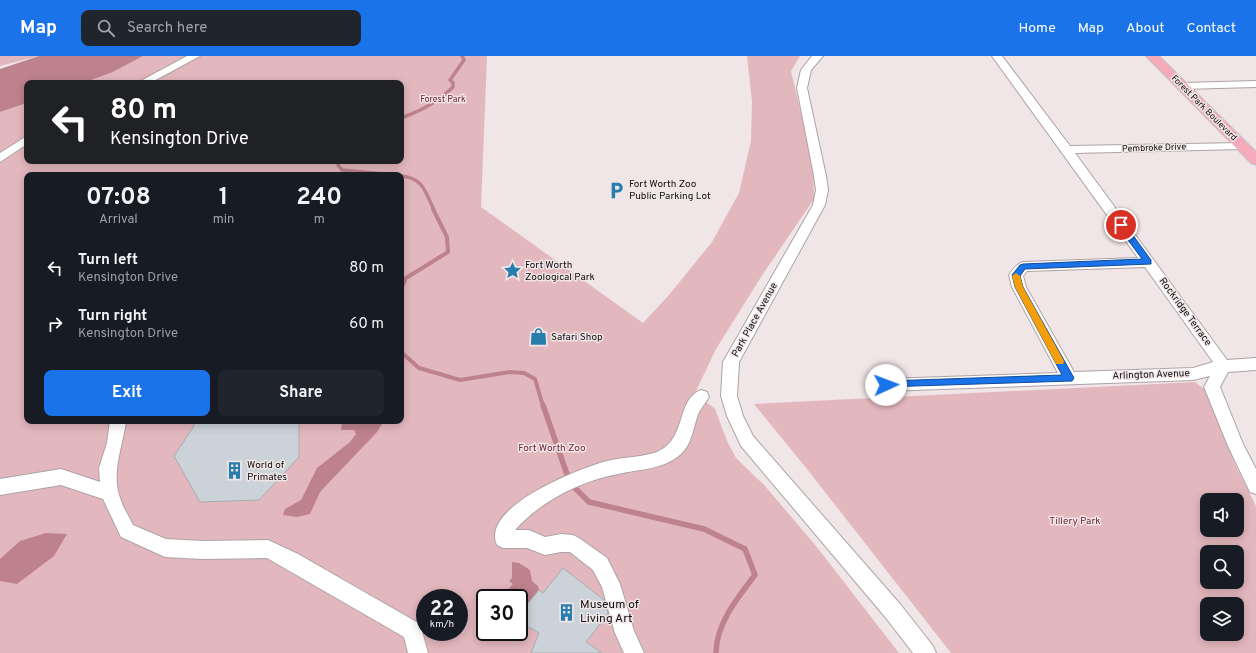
<!DOCTYPE html>
<html lang="en">
<head>
<meta charset="utf-8">
<style>
	body { margin:0; font-family:Overpass,sans-serif; background:#20242c; color:#f1f3f6; height:100vh; display:flex; flex-direction:column; font-size:15px; white-space:nowrap }
	* { box-sizing:border-box; margin:0 }
	p { font-size:13px; color:#9ea1a6 }
	.icon { flex:none; width:22px; height:22px; fill:none; stroke:currentColor; stroke-width:2; stroke-linecap:round; stroke-linejoin:round }
	.map { position:relative; flex:1; overflow:hidden }
	.panel { position:absolute; left:24px; top:116px; width:380px; height:252px; display:flex; flex-direction:column; background:#171b24; border-radius:8px; box-shadow:0 2px 10px #0003 }
	.panel>* { flex:none }
	.top-card { position:absolute; left:24px; top:24px; width:380px; height:84px; border-radius:8px; box-shadow:0 2px 10px #0003; background:#202124; color:#fff; overflow:hidden }
	.buttons { position:absolute; left:1200px; top:437px; display:grid; gap:8px }
	.buttons a { display:grid; place-items:center; width:44px; height:44px; border-radius:8px; background:#171b24; box-shadow:0 2px 10px #0003; font-size:20px }
	.speed { position:absolute; left:416px; top:533px; display:flex; gap:8px; font-size:20px; font-weight:700; text-align:center }
	.speed>* { display:grid; place-content:center; width:52px; height:52px; border-radius:50%; background:#171b24; box-shadow:0 2px 10px #0003; line-height:1 }
	.speed small { font-size:10px; font-weight:400 }
	.speed .limit { border:2px solid #111; border-radius:6px; background:#fff; color:#111 }
	.pin { position:absolute; display:grid; place-items:center; width:34px; height:34px; color:#fff; margin:-17px; border:2px solid #fff; border-radius:50%; box-shadow:0 1px 4px #0007 }
	.me { position:absolute; width:44px; margin:-22px; rotate:88deg; stroke-linejoin:round; filter:drop-shadow(0 0 3px #0008) }
	.turn { display:flex; align-items:center; gap:14px; height:84px; padding:0 20px; font-size:18px }
	.turn .icon { width:52px; height:52px; stroke-width:2.5 }
	.turn b { display:block; font-size:28px; line-height:34px }
	.eta { display:flex; justify-content:space-evenly; align-items:center; height:68px; text-align:center }
	.eta b { font-size:24px; font-weight:700; line-height:28px }
	.action { display:flex; gap:8px; margin-top:auto; padding:8px 20px }
	.action a { flex:1; height:46px; border-radius:8px; background:#1a73e8; color:#fff; font-size:16px; font-weight:700; line-height:46px; text-align:center }
	.action a+a { background:#20242c; color:#f1f3f6 }
	ul { padding:0; list-style:none }
	li { display:flex; align-items:center; gap:12px; height:56px; padding:0 20px }
	li div { flex:1 }
	li b { display:block; font-size:15px }
	li em { font-style:normal }
	header { display:flex; align-items:center; gap:24px; box-sizing:border-box; height:56px; padding:0 20px; background:#1a73e8; color:#fff }
	header strong { font-size:19px }
	nav { display:flex; gap:22px; margin-inline-start:auto; font-size:14px }
	.search { width:280px; height:36px; background:#20242c; display:flex; align-items:center; gap:10px; box-sizing:border-box; padding:0 14px; border-radius:8px; color:#9ea1a6; font-size:15px }
	.map>svg:first-child { display:block }
	.green { fill:#e3b7be; fill-rule:evenodd }
	.water { fill:#be828c }
	.lines { fill:none; stroke-linecap:round; stroke-linejoin:round }
	.stream-far2 { stroke:#be828c; stroke-width:3.5 }
	.stream-far1 { stroke:#be828c; stroke-width:4 }
	.stream { stroke:#be828c; stroke-width:5.5 }
	.building { fill:#cbd3d9; stroke:#a5adb2 }
	.minor-casing { stroke:#ada3a4; stroke-width:2 }
	.major-casing { stroke:#c6c5c5; stroke-width:2 }
	.minor { fill:#fff; fill-rule:evenodd }
	.major { fill:#f5aabb; fill-rule:evenodd }
	.route { fill:#1a73e8; stroke:#114b97 }
	.slow { fill:#f59e0b }
	.labels { text-anchor:middle; dominant-baseline:central; stroke-width:3; stroke-linejoin:round; paint-order:stroke }
	.far-park-label { font-size:9px; fill:#72283b; stroke:#f0e5e7 }
	.far-street-label { font-size:9px; fill:#110e0e; stroke:#f0e5e7 }
	.poi-label { font-size:10px; fill:#110e0e; stroke:#f0e5e7; text-anchor:start }
	.street-label { font-size:10px; fill:#110e0e; stroke:#f0e5e7 }
	.park-label { font-size:10px; fill:#72283b; stroke:#f0e5e7 }
	.near-poi-label { font-size:12px; fill:#110e0e; stroke:#f0e5e7; text-anchor:start }
</style>
</head>
<body>
<header>
<strong>Map</strong>
<div class="search"><svg class="icon" aria-label="search" viewBox="0 0 24 24"><circle cx="10" cy="10" r="6"/><path d="M15 15l6 6"/></svg>Search here</div>
<nav><a>Home</a><a>Map</a><a>About</a><a>Contact</a></nav>
</header>
<div class="map">
<svg width="1256" height="597" viewBox="0 0 1256 597">
	<rect width="100%" height="100%" fill="#f0e5e7"/>
	<path class="green" d="M0 0H39L0 10Z
		M143 0H487L481 151 643 267 669 239 712 186 739 137 751 85 752 45 747 0H800L791 15 813 109 814 143 761 221 716 293 695 337 715 353 727 385 736 402 765 430 816 490 899 597H0V56L27 47V105H401V27H83L113 16ZM27 119H401V365H27ZM425 542H459V576H425ZM485 542H519V576H485Z
		M1195 326 1210 338 1234 406 1256 450V597H951L807 413 754 348ZM1207 444H1237V474H1207ZM1207 496H1237V526H1207ZM1207 548H1237V578H1207Z"/>
	<path class="water" d="M39 0H143L113 16 83 27H27V47L0 56V13Z
		M345 365H381L382 368 377 376 320 436 310 458 297 461 283 459 285 453 301 444 317 412 350 386 356 378 354 374H341L342 367Z
		M46 477 67 478 54 500 17 528 0 525V503L20 485Z
		M512 506 519 507 530 514 532 525 538 530 539 534 524 552 525 559 520 566 519 542H500L513 528 509 525 512 522Z"/>
	<g class="lines">
		<path class="stream-far2" d="M401 62C421 55 438 46 453 31V27L450 24 464 4 462 0
			M338 105V109L342 114 395 119
			M401 120C424 122 425 136 434 154"/>
		<path class="stream-far1" d="M401 233 406 222 448 196 447 181 433 153
			M401 296 419 312 460 324 510 316 524 317 535 323 543 350"/>
		<path class="stream" d="M543 349 570 427 589 446 704 473 745 493 755 519C738 541 716 568 716 597"/>
	</g>
	<path class="building" d="M193 365H299V401L259 444 200 446 174 400 194 370Z
		M563 512 604 544 608 558 586 586 602 597H531L539 577 520 566 525 559 524 552 539 534 543 537Z"/>
	<g class="lines">
		<defs>
			<path id="minor" d="M187 0H200L150 27H137Z
				M812 0H823L811 14 807 32 826 120 828 134 825 149 739 306 737 340 743 360 753 380 900 548 933 590 936 597H913L886 562 741 390 727 360 721 340 723 306 813 149 816 134 814 120 797 32 801 14Z
				M992 0H1002L1070 90 1242 87 1248 90 1242 93 1075 97 1227 304 1256 302V314L1228 316 1220 331 1243 388 1256 413V438L1250 436 1228 390 1204 331 1210 320 1193 324 886 335 881 333 878 329 881 325 886 323 1058 317 1012 231 1009 219C1013 213 1017 208 1023 206L1138 202ZM1145 211 1213 306 1193 312 1074 316 1026 231 1023 220 1027 215Z
				M1256 25V31L1182 33 1177 30 1182 27Z
				M27 80V88L0 106V97Z
				M701 334 707 336 709 341C706 346 702 351 699 356 693 370 693 387 681 398 663 414 639 413 618 418 580 425 541 445 515 474H529L545 481 561 478 573 479 579 482 607 502 620 528 634 575 644 597H624L615 577 602 531 593 514 570 496H561L545 499 527 492H503L497 489C480 451 577 414 603 406 620 401 637 402 654 397 688 386 675 344 701 334Z
				M110 365H126C123 389 113 411 118 435 120 446 128 459 133 469L166 483 203 485 268 484 298 498 420 568 428 597H408L404 581 267 502 203 503 165 501 121 481 103 443 61 429 0 439V423L61 413 100 426 99 412 107 387Z"/>
			<path id="major" d="M1146 0H1159L1256 96V109L1251 107Z"/>
		</defs>
		<use href="#minor" class="minor-casing"/>
		<use href="#major" class="major-casing"/>
		<use href="#minor" class="minor"/>
		<use href="#major" class="major"/>
	</g>
	<path class="route" d="M1121 166 1124 167 1151 204V208L1025 213 1020 220 1023 231 1074 322 1072 325 883 331V326L886 325 1062 319 1015 231 1012 219 1020 209 1023 208 1142 203 1117 169Z"/>
	<path class="slow" d="M1016 217 1020 220 1023 231 1064 305 1063 308H1056L1015 231 1012 220Z"/>
	<defs>
		<symbol id="parking-bare" viewBox="-9 -9 18 18"><path d="M-3.5-5.5H1a3.5 3.5 0 0 1 0 7H-1V5.5H-3.5ZM-1-3.4V-.6H.8a1.4 1.4 0 0 0 0-2.8Z" fill="#277ead" stroke="#f0e5e7" stroke-width="2.5" paint-order="stroke"/></symbol>
		<symbol id="sight-bare" viewBox="-9 -9 18 18"><path d="M0-6L1.8-2.2L6-1.7L2.9 1.2L3.7 5.4L0 3.3L-3.7 5.4L-2.9 1.2L-6-1.7L-1.8-2.2Z" fill="#277ead" stroke="#f0e5e7" stroke-width="2.5" paint-order="stroke"/></symbol>
		<symbol id="shop-bare" viewBox="-9 -9 18 18"><path d="M-5-2.5h2.3a2.7 3.5 0 0 1 5.4 0H5L5.5 6h-11ZM-1.5-2.5h3a1.5 2.3 0 0 0-3 0Z" fill="#277ead" stroke="#f0e5e7" stroke-width="2.5" paint-order="stroke"/></symbol>
		<symbol id="building-bare" viewBox="-9 -9 18 18"><path d="M-4-6H4V6H1V3H-1V6H-4ZM-2.5-4.3h1.7v1.8h-1.7ZM.8-4.3h1.7v1.8H.8ZM-2.5-1h1.7V.8h-1.7ZM.8-1h1.7V.8H.8Z" fill="#277ead" stroke="#f0e5e7" stroke-width="2.5" paint-order="stroke"/></symbol>
	</defs>
	<g fill-rule="evenodd">
		<use href="#parking-bare" x="604" y="122" width="25" height="25"/>
		<use href="#sight-bare" x="500" y="202" width="25" height="25"/>
		<use href="#shop-bare" x="526" y="268" width="25" height="25"/>
		<use href="#building-bare" x="222" y="402" width="25" height="25"/>
		<use href="#building-bare" x="554" y="544" width="25" height="25"/>
	</g>
	<g class="labels">
		<g class="far-park-label">
			<text x="443" y="43">Forest Park</text>
		</g>
		<g class="far-street-label">
			<text transform="translate(1204 52) rotate(45)">Forest Park Boulevard</text>
			<text transform="translate(1154 92) rotate(-2)">Pembroke Drive</text>
		</g>
		<g class="poi-label">
			<text x="629" y="128">Fort Worth Zoo<tspan x="629" dy="12">Public Parking Lot</tspan></text>
			<text x="525" y="209">Fort Worth<tspan x="525" dy="12">Zoological Park</tspan></text>
			<text x="551" y="281">Safari Shop</text>
			<text x="247" y="409">World of<tspan x="247" dy="12">Primates</tspan></text>
		</g>
		<g class="street-label">
			<text transform="translate(1185 256) rotate(54)">Rockridge Terrace</text>
			<text transform="translate(755 264) rotate(-61)">Park Place Avenue</text>
			<text transform="translate(1151 319) rotate(-2)">Arlington Avenue</text>
		</g>
		<g class="park-label">
			<text x="552" y="392">Fort Worth Zoo</text>
			<text x="1075" y="465">Tillery Park</text>
		</g>
		<g class="near-poi-label">
			<text x="580" y="549">Museum of<tspan x="580" dy="14">Living Art</tspan></text>
		</g>
	</g>
</svg>
<div class="buttons">
<a><svg class="icon" aria-label="sound" viewBox="0 0 24 24"><path d="M4 9h4l5-4v14l-5-4H4zM17 9q2 3 0 6"/></svg></a>
<a><svg class="icon" aria-label="search" viewBox="0 0 24 24"><circle cx="10" cy="10" r="6"/><path d="M15 15l6 6"/></svg></a>
<a><svg class="icon" aria-label="layers" viewBox="0 0 24 24"><path d="M12 4l9 5-9 5-9-5zM3 14l9 5 9-5"/></svg></a>
</div>
<div class="speed"><div>22<small>km/h</small></div><div class="limit">30</div></div>
<div class="pin" style="left:1121px;top:169px;background:#d93025"><svg class="icon" aria-label="arrive" viewBox="0 0 24 24"><path d="M6 21V4h12l-3 4 3 4H6"/></svg></div>
<svg class="me" style="left:886px;top:329px" viewBox="-20 -20 40 40"><circle r="19" fill="#fff"/><path d="M0-13L10 11 0 6-10 11z" fill="#1a73e8"/></svg>
<div class="top-card">
<div class="turn"><svg class="icon" aria-label="left" viewBox="0 0 24 24"><path d="M17 20v-9H6M10 6l-5 5 5 5"/></svg><div><b>80 m</b>Kensington Drive</div></div>
</div>
<section class="panel">
<div class="eta">
<div><b>07:08</b><p>Arrival</p></div>
<div><b>1</b><p>min</p></div>
<div><b>240</b><p>m</p></div>
</div>
<ul>
<li><svg class="icon" aria-label="left" viewBox="0 0 24 24"><path d="M17 20v-9H6M10 6l-5 5 5 5"/></svg><div><b>Turn left</b><p>Kensington Drive</p></div><em>80 m</em></li>
<li><svg class="icon" aria-label="right" viewBox="0 0 24 24"><path d="M7 20v-9h11M14 6l5 5-5 5"/></svg><div><b>Turn right</b><p>Kensington Drive</p></div><em>60 m</em></li>
</ul>
<div class="action"><a>Exit</a><a>Share</a></div>
</section>
</div>
</body>
</html>
